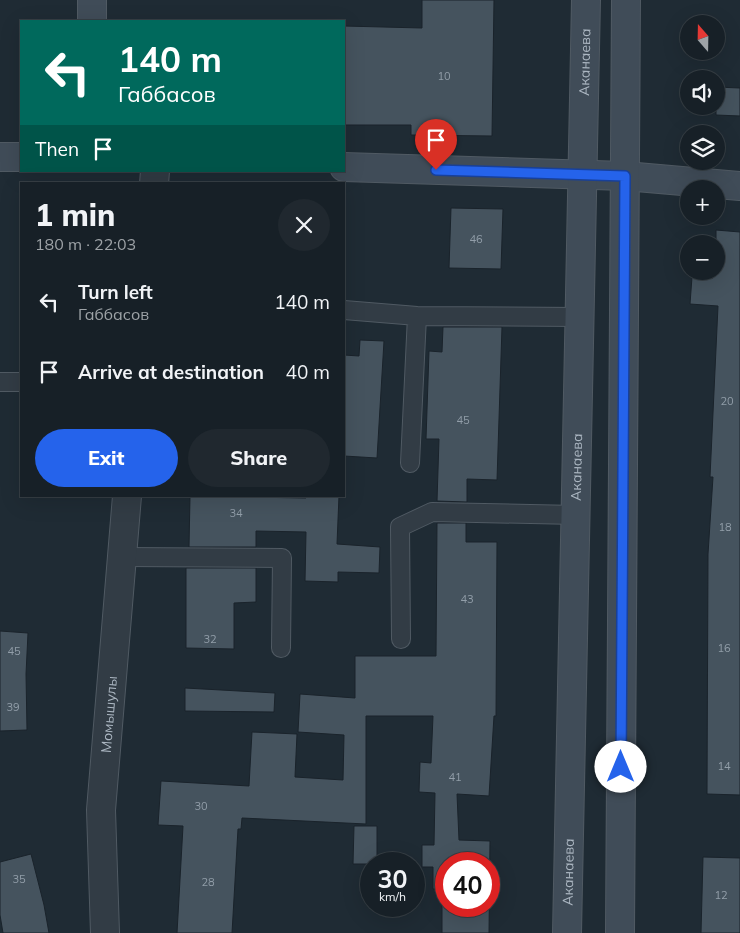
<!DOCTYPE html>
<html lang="en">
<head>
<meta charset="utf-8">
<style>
	body { margin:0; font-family:Mulish,sans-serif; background:#20282f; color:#f1f3f6; height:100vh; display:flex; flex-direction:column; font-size:19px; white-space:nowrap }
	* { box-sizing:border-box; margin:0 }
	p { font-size:16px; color:#9ea3a7 }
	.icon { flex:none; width:28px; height:28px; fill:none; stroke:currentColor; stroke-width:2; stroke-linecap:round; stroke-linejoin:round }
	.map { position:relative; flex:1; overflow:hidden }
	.side { position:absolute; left:20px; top:182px; width:325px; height:315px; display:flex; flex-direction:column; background:#172027; border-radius:0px; box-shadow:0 5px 20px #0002,0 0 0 1px #363e44 }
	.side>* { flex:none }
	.guide { position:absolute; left:20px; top:20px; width:325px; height:152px; border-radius:0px; box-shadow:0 5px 20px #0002,0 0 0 1px #363e44; background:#00695c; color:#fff; overflow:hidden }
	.needle { width:32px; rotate:340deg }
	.fabs { position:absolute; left:680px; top:15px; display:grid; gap:10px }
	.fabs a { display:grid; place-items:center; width:45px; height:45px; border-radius:50%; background:#172027; box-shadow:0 5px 20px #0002,0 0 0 1px #363e44; font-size:25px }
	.speed { position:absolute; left:360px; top:852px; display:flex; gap:10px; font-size:25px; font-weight:700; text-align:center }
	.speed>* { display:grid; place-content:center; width:65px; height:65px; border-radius:50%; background:#172027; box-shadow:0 5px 20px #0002,0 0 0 1px #363e44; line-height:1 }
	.speed small { font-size:12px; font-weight:400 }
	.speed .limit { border:8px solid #d22; background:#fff; color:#111 }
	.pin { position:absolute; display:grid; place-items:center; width:42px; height:42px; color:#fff; margin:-51px -21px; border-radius:50% 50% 50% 0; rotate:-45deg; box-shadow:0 0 5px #0007 }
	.pin .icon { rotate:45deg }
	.me { position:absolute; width:55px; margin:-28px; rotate:0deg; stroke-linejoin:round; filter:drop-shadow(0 0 4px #0008) }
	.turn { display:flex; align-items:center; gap:18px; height:105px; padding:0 15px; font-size:22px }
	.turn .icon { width:65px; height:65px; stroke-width:2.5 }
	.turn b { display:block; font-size:35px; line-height:42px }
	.then { display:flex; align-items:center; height:48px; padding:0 15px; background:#0003; gap:10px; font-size:19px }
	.round { display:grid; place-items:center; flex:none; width:52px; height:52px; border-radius:26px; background:#20282f }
	.head { display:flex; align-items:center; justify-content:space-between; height:85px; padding:0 15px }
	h1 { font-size:30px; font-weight:800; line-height:38px }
	.cta { display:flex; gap:10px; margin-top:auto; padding:10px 15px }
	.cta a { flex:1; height:58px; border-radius:30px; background:#2563eb; color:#fff; font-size:20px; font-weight:800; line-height:58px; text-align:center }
	.cta a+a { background:#20282f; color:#f1f3f6 }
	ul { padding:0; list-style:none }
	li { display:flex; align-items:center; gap:15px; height:70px; padding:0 15px }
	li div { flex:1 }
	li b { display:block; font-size:19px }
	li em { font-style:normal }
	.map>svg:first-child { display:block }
	.building { fill:#45535e; stroke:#1a232b; fill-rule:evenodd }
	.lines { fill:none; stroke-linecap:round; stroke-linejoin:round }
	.lane-casing { stroke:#505a63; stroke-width:20 }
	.street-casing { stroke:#505a63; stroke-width:30 }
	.secondary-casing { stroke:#505a63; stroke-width:30 }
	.lane { stroke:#323c45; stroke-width:18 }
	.street { stroke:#323c45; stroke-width:28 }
	.secondary { stroke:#404c58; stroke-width:28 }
	.route-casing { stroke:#184099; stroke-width:12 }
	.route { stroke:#2563eb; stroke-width:9 }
	.labels { text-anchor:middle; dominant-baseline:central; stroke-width:5; stroke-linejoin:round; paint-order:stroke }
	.number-label { font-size:11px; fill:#929ea9 }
	.street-label { font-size:14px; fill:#acb7c2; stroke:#182129 }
</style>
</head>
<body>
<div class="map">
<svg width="740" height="933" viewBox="0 0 740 933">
	<rect width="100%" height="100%" fill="#1f2b34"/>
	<path class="building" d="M422 0H494L492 136 411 135V125H344V26L422 28Z
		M716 87 740 88V116L716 115Z
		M451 208 503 209 501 269 449 268Z
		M716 230 740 232V795L707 794 708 554 713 477H710L718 306 690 304 692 277 713 278 714 271H716Z
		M443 327H502L497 480 467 479V502L437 501 439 439H426L429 351 442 352Z
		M360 340 384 341 377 458 344 456V355L359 356Z
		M190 496 306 498V496H339L337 544 380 547 379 573 338 572V582L305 581 306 532 256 531V547H189Z
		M437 523H466V542H497L496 716H494L489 796 457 794 459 840 490 841 489 933H442V889H433V867H422V845H434L435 793 419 792 420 762 431 763 433 716H366V824L242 818 241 829H238L232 933H177L183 826 158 825 161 781 249 786 252 732 297 734 295 777 343 780 344 735 298 732 300 694 355 698V656H436ZM446 864H489V906H446Z
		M186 568H256V602L234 603V649L186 648Z
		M0 631 28 633 26 674 27 730 0 731Z
		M185 688 275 693 274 712 185 711Z
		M354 826H377V864H353Z
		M31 854 44 905 49 933H3L0 915V862Z
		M703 857 740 858V933H701Z"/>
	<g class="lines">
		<defs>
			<path id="lane" d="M344 310 417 316 580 317
				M0 382H21
				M410 463 417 316
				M122 557 282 558 281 648
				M401 639 400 527 432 512 576 515"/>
			<g id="street">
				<path d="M154 184 155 171"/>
				<path id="s1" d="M105 933 101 810 127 496"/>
			</g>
			<g id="secondary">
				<path d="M92 21V0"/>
				<path d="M0 157H21"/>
				<path d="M344 167 625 176 740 186"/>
				<path id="s2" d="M567 933 586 0"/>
				<path d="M620 933 626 0"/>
			</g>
		</defs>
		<use href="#lane" class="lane-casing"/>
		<use href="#street" class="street-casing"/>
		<use href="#secondary" class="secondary-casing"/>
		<use href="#lane" class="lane"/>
		<use href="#street" class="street"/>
		<use href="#secondary" class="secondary"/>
	</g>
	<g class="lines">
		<defs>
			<path id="route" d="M436 170 625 176 621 767"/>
		</defs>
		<use href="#route" class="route-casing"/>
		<use href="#route" class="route"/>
	</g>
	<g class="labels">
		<g class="number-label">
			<text x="444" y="76">10</text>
			<text x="476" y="239">46</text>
			<text x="727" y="401">20</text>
			<text x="463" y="420">45</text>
			<text x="236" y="513">34</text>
			<text x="725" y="527">18</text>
			<text x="467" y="599">43</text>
			<text x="210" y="639">32</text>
			<text x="724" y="648">16</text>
			<text x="14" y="651">45</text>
			<text x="13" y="707">39</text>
			<text x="724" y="766">14</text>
			<text x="455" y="777">41</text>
			<text x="201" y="806">30</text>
			<text x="19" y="879">35</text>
			<text x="208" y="882">28</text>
			<text x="721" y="895">12</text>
		</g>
		<g class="street-label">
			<text stroke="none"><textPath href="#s2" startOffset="871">Аканаева</textPath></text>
			<text stroke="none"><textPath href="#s2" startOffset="466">Аканаева</textPath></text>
			<text stroke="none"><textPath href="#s1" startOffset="219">Момышулы</textPath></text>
			<text stroke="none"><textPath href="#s2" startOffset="61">Аканаева</textPath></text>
		</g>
	</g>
</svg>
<div class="fabs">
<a><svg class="needle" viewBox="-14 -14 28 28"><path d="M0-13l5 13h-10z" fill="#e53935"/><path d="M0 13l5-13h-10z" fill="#9ea3a7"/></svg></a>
<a><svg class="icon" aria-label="sound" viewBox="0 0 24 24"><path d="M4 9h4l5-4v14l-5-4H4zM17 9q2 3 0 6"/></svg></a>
<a><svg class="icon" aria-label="layers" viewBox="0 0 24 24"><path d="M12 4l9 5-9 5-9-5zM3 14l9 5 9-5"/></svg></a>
<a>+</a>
<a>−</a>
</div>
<div class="speed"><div>30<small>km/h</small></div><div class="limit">40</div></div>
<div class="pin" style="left:436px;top:170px;background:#d93025"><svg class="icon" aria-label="arrive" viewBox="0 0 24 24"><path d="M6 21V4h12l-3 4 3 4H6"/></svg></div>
<svg class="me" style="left:621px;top:767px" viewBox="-20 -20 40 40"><circle r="19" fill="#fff"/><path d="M0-13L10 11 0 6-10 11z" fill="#2563eb"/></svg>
<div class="guide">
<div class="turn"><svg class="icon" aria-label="left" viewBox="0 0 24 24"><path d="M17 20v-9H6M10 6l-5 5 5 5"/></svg><div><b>140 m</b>Габбасов</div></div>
<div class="then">Then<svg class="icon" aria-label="arrive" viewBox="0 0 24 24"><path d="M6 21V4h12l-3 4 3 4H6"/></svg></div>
</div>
<section class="side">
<div class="head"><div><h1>1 min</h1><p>180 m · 22:03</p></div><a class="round"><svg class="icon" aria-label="close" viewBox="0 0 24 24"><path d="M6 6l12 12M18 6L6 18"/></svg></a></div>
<ul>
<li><svg class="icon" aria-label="left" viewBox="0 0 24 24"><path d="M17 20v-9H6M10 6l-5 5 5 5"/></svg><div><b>Turn left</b><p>Габбасов</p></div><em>140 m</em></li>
<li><svg class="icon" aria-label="arrive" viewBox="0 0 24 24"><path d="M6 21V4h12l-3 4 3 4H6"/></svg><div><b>Arrive at destination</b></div><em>40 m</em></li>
</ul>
<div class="cta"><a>Exit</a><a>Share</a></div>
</section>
</div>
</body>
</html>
